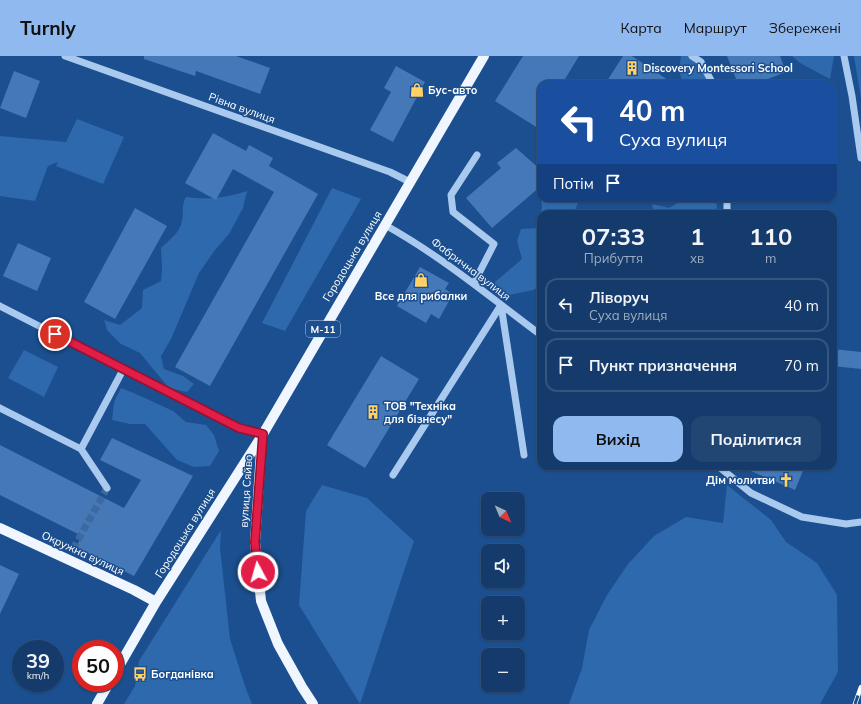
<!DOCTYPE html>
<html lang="uk">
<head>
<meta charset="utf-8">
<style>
	body { margin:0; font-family:Mulish,sans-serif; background:#214673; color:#f1f3f6; height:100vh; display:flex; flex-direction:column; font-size:15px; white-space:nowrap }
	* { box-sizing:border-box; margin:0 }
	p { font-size:13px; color:#9dadc1 }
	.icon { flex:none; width:22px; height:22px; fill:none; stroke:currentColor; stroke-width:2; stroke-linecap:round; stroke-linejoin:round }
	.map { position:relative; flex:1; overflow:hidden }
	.details { position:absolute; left:537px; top:154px; width:300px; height:260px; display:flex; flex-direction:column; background:#143b6b; border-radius:12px; box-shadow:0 1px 3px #0004,0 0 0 1px #33557e }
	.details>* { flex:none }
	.guide { position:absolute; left:537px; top:24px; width:300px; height:122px; border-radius:12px; box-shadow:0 1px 3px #0004,0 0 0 1px #33557e; background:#1a4fa0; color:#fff; overflow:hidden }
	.needle { width:26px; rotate:136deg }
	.tools { position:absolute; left:481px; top:436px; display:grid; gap:8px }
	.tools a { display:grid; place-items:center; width:44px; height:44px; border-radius:8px; background:#143b6b; box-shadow:0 1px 3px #0004,0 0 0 1px #33557e; font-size:20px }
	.speed { position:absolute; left:12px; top:584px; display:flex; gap:8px; font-size:20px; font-weight:700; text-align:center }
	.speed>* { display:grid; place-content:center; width:52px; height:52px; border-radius:50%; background:#143b6b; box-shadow:0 1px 3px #0004,0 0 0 1px #33557e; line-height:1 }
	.speed small { font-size:10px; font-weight:400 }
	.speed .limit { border:6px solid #d22; background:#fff; color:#111 }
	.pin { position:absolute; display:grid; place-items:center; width:34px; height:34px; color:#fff; margin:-17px; border:2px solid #fff; border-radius:50%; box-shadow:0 1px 4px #0007 }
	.me { position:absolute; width:44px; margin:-22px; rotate:354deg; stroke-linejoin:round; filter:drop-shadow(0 0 3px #0008) }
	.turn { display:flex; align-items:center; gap:14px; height:84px; padding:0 16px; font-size:18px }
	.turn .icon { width:52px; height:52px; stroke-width:2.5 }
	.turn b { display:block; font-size:28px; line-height:34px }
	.then { display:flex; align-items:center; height:38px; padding:0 16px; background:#0003; gap:8px; font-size:15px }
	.eta { display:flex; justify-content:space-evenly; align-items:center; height:68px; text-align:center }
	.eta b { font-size:24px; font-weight:700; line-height:28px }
	.button { display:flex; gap:8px; margin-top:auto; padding:8px 16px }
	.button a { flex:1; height:46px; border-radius:12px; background:#90b9f0; color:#111; font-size:16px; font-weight:700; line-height:46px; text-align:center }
	.button a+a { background:#214673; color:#f1f3f6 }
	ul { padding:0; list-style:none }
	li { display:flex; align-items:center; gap:12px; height:54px; margin:0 8px 6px; padding:0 8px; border:2px solid #33557e; border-radius:12px }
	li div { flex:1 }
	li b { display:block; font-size:15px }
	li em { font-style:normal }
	header { display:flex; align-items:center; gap:24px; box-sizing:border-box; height:56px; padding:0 20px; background:#90b9f0; color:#111 }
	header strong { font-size:19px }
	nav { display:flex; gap:22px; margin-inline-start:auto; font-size:14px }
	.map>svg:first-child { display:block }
	.green { fill:#2e69ad }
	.building { fill:#4478b7 }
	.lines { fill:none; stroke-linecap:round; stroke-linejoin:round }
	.minor-tunnel { stroke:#3d69a0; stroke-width:7; stroke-dasharray:7 3.5; stroke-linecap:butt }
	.minor { stroke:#a9c9ee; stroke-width:7 }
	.major { stroke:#f0f6ff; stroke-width:10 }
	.rail-casing { stroke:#fff; stroke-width:4.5 }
	.rail { stroke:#1b4f8f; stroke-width:3; stroke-dasharray:9; stroke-linecap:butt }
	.route-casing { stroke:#92132f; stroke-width:10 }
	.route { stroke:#e11d48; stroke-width:7 }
	.labels { text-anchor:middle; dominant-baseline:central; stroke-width:3; stroke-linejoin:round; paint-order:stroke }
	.shield { fill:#1b4f8f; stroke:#bbcadd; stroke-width:1 }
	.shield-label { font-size:10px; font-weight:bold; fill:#fff }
	.poi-label { font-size:11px; font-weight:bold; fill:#fff; stroke:#1b4f8f; text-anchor:start }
	.street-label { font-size:11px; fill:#fff; stroke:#1b4f8f }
</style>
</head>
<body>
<header>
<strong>Turnly</strong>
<nav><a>Карта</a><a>Маршрут</a><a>Збережені</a></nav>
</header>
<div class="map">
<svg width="861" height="648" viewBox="0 0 861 648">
	<rect width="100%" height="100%" fill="#1b4f8f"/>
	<path class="green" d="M681 0H697L712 28H683L679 14Z
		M792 0H834L830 23 800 7Z
		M854 0H861V43Z
		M77 63 124 81 103 128 56 110 58 106 48 110 35 145 0 140V80L66 86Z
		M332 132 361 143 285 275 262 267Z
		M247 135 243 152 229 178 215 194 199 217 171 283 161 300 164 313 183 320 194 328 187 336 169 332 140 297 121 288 107 274 104 264 120 269 142 252 143 234 161 225 162 212 161 192C169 184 180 177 182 165 184 155 181 150 186 141 208 144 225 142 247 135Z
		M541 136V142H577L579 145 573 158H541V230L533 234 509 239 495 232V226L522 203 517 185 521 173 538 172 542 151 540 137Z
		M678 142H712L717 149 716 158H654L652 148 669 152 679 146Z
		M24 294 58 311 44 341 8 322Z
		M121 332 136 338 173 355 186 366 206 369 214 379 219 395 210 410 194 411 177 404 145 368H130L112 364 114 346Z
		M322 429 367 442 414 485 360 648 299 549 306 455Z
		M727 429 771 464 786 486 817 507 837 539 838 616 820 648H569L582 612 589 574 607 539 628 508 654 480 686 461 723 467Z
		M221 474 220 492 230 583 246 633 252 648H124L135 630 139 605Z"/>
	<path class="building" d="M144 0H236L270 12 260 38 196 15 195 20 144 3Z
		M523 0H579L562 28H541V74L495 45Z
		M623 0H632L674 28H605Z
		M727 0H780L786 16 755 28H738Z
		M396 10 425 26 393 86 370 74 391 36 384 32Z
		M14 15 40 25 26 62 0 52Z
		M213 77 246 95 249 89 273 102 269 110 318 138 210 330 175 311 274 136 233 113 216 144 185 127Z
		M516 92 541 114V130L492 172 466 142 501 112 497 107Z
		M135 152 167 170 115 263 84 246Z
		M18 187 51 202 37 235 3 220Z
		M420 211 449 227 445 233 453 238 439 263 431 258 426 267 397 250Z
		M833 293 861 296V313L833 310Z
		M381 300 419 323 365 412 327 389Z
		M112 382 193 420 134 520 76 491 82 480 0 439V389L124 452 141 424 100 404Z
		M739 410H805L795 434Z
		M0 509 19 518 0 558Z"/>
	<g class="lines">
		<path class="minor-tunnel" d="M73 493 107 432"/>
		<path class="minor" d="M65 0 390 116 410 126
			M692 0 701 6 713 28
			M844 0 852 40 861 102
			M727 142V158
			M385 169C441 200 490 241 541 279
			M474 227 494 188 453 156 451 139 477 99
			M501 249 524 399
			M0 250 239 372 263 378
			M0 352 81 393
			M718 410 751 437 802 461 846 468 861 466
			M393 419 501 249
			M107 432 81 393 124 312"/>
		<path class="major" d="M262 380 255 486 261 545 278 588 302 631 313 648
			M0 472 134 534 156 546
			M115 617 156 546 263 378 484 0
			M97 648 109 627"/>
		<defs>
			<path id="rail" d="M855 648 861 631"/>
		</defs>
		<use href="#rail" class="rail-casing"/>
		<use href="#rail" class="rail"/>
	</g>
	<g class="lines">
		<defs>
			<path id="route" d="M55 278 239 372 263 378 255 486 258 516"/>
		</defs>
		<use href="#route" class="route-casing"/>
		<use href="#route" class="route"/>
	</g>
	<defs>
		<symbol id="building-bare" viewBox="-9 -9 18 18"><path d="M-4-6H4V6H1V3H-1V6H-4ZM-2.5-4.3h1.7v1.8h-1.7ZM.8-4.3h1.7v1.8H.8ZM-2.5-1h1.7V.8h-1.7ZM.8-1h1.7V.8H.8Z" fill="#ffd166" stroke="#1b4f8f" stroke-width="2.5" paint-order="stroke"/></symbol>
		<symbol id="shop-bare" viewBox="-9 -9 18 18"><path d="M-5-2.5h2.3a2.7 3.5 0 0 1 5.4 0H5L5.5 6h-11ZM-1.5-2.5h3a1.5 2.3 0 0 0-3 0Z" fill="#ffd166" stroke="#1b4f8f" stroke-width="2.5" paint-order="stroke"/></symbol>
		<symbol id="church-bare" viewBox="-9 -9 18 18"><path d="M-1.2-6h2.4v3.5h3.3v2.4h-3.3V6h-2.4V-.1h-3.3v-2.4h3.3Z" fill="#ffd166" stroke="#1b4f8f" stroke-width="2.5" paint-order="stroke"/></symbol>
		<symbol id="bus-bare" viewBox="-9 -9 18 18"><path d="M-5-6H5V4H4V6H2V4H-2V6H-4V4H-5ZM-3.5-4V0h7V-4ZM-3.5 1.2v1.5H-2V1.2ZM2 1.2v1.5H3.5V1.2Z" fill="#ffd166" stroke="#1b4f8f" stroke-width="2.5" paint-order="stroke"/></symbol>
	</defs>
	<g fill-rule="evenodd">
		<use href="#building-bare" x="622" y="2" width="20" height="20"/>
		<use href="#shop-bare" x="407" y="24" width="20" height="20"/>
		<use href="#shop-bare" x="411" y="214" width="20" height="20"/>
		<use href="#building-bare" x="363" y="346" width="20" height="20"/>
		<use href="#church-bare" x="776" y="414" width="20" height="20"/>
		<use href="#bus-bare" x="130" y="608" width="20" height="20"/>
	</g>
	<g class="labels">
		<rect class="shield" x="306" y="265" width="34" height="16" rx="3"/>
		<g class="shield-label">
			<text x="323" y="273">М-11</text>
		</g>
		<g class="poi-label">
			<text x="643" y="12">Discovery Montessori School</text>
			<text x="428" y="34">Бус-авто</text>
			<text x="421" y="240" text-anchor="middle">Все для рибалки</text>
			<text x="384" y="350">ТОВ "Техніка<tspan x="384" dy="13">для бізнесу"</tspan></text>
			<text x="775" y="424" text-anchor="end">Дім молитви</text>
			<text x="151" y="618">Богданівка</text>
		</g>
		<g class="street-label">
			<text transform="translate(242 52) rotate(20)">Рівна вулиця</text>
			<text transform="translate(352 200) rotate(-59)">Городоцька вулиця</text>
			<text transform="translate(471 213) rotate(37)">Фабрична вулиця</text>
			<text transform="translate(246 435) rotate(-86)">вулиця Сяйво</text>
			<text transform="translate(185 477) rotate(-58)">Городоцька вулиця</text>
			<text transform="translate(83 497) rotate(25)">Окружна вулиця</text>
		</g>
	</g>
</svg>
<div class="tools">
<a><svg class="needle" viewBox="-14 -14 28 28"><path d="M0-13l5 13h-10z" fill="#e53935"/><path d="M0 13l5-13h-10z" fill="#9dadc1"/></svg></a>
<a><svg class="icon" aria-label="sound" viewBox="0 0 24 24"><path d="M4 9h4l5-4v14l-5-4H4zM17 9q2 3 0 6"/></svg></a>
<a>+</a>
<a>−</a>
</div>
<div class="speed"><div>39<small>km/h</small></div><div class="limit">50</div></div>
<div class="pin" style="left:55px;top:278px;background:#d93025"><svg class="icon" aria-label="arrive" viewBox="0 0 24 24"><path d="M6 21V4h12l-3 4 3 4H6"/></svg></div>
<svg class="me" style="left:258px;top:516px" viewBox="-20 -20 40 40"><circle r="17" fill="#e11d48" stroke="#fff" stroke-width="3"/><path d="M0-11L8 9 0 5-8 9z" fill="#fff"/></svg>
<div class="guide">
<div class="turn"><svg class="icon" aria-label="left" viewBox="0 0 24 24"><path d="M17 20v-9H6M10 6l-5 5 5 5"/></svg><div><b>40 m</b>Суха вулиця</div></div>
<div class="then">Потім<svg class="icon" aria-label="arrive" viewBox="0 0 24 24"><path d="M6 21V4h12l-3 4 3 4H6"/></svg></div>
</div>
<section class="details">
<div class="eta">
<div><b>07:33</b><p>Прибуття</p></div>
<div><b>1</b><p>хв</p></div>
<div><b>110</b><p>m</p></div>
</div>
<ul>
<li><svg class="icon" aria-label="left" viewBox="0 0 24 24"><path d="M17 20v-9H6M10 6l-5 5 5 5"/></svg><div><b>Ліворуч</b><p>Суха вулиця</p></div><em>40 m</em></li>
<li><svg class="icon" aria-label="arrive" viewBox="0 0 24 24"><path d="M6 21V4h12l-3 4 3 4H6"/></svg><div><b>Пункт призначення</b></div><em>70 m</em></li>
</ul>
<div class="button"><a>Вихід</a><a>Поділитися</a></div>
</section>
</div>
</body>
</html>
